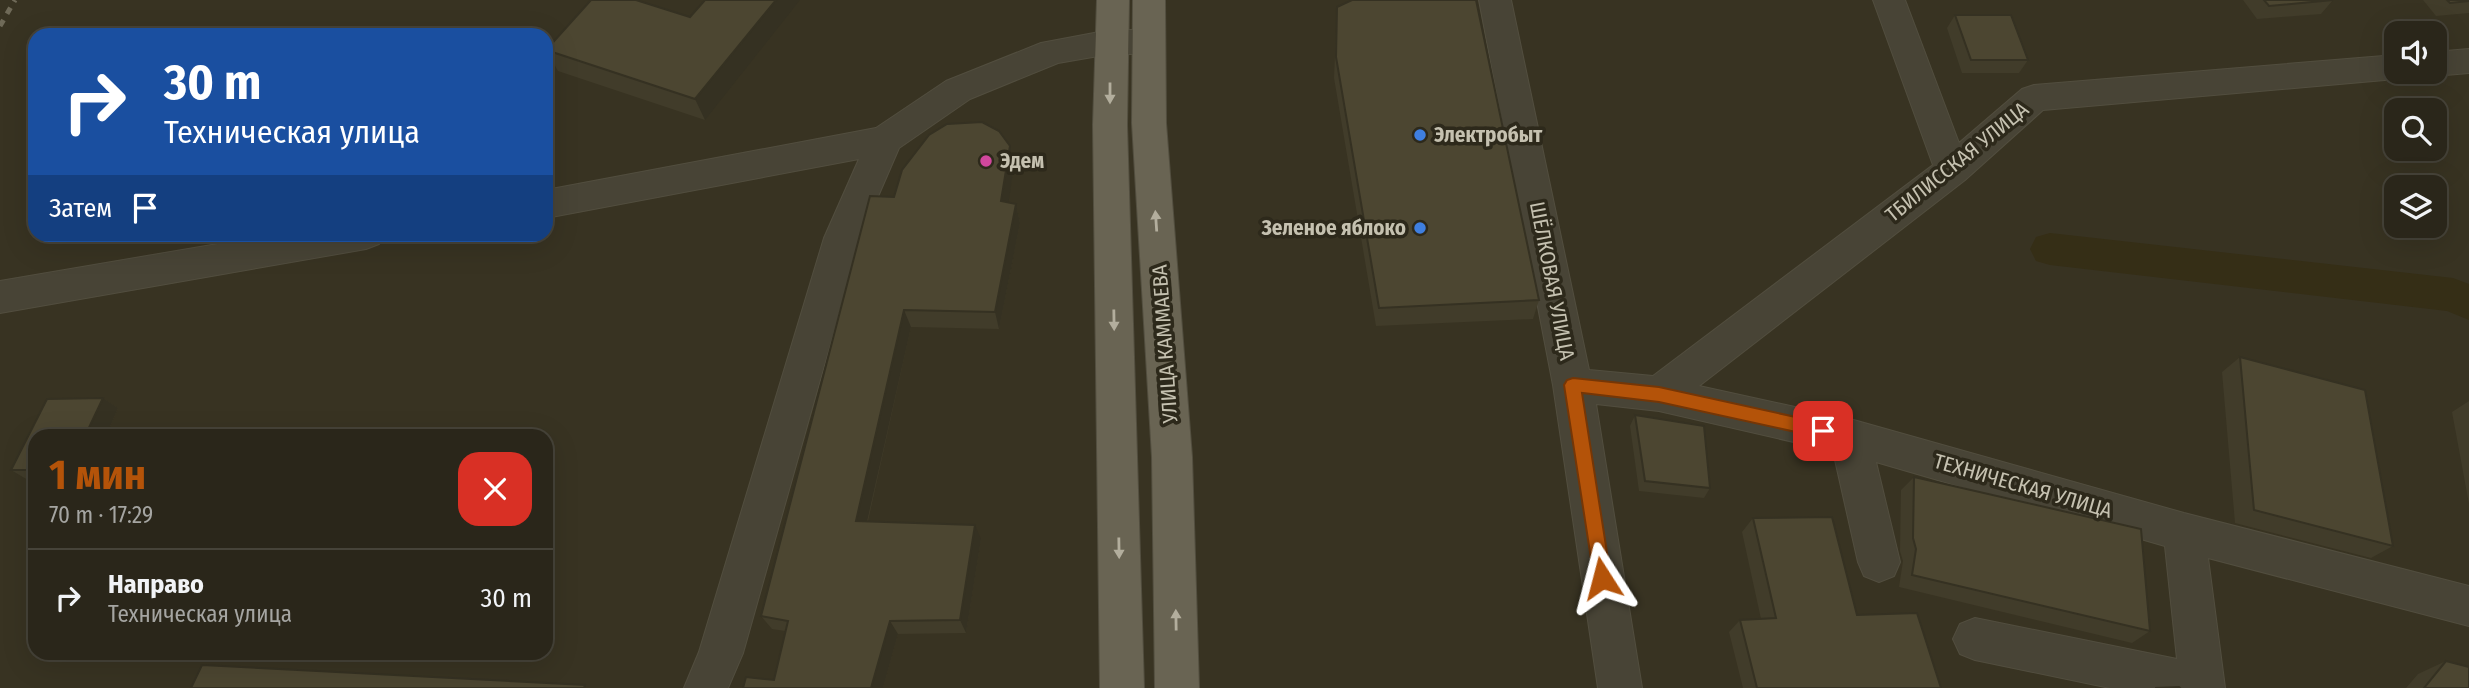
<!DOCTYPE html>
<html lang="ru">
<head>
<meta charset="utf-8">
<style>
	body { margin:0; font-family:"Fira Sans Condensed",sans-serif; background:#322e23; color:#f1f3f6; height:100vh; display:flex; flex-direction:column; font-size:26px; white-space:nowrap }
	* { box-sizing:border-box; margin:0 }
	p { font-size:23px; color:#a5a5a2 }
	.icon { flex:none; width:38px; height:38px; fill:none; stroke:currentColor; stroke-width:2; stroke-linecap:round; stroke-linejoin:round }
	.map { position:relative; flex:1; overflow:hidden }
	.details { position:absolute; left:28px; top:429px; width:525px; height:231px; display:flex; flex-direction:column; background:#2a261a; border-radius:21px; box-shadow:0 7px 28px #0002,0 0 0 2px #464339 }
	.details>* { flex:none }
	.hud { position:absolute; left:28px; top:28px; width:525px; height:214px; border-radius:21px; box-shadow:0 7px 28px #0002,0 0 0 2px #464339; background:#1a4fa0; color:#fff; overflow:hidden }
	.buttons { position:absolute; left:2384px; top:21px; display:grid; gap:14px }
	.buttons a { display:grid; place-items:center; width:63px; height:63px; border-radius:14px; background:#2a261a; box-shadow:0 7px 28px #0002,0 0 0 2px #464339; font-size:35px }
	.pin { position:absolute; display:grid; place-items:center; width:60px; height:60px; color:#fff; margin:-30px; border-radius:14px; box-shadow:0 4px 10px #0006 }
	.me { position:absolute; width:77px; margin:-38px; rotate:351deg; stroke-linejoin:round; filter:drop-shadow(0 0 5px #0008) }
	.turn { display:flex; align-items:center; gap:24px; height:147px; padding:0 21px; font-size:32px }
	.turn .icon { width:91px; height:91px; stroke-width:2.5 }
	.turn b { display:block; font-size:49px; line-height:60px }
	.then { display:flex; align-items:center; height:66px; padding:0 21px; background:#0003; gap:14px; font-size:26px }
	.round { display:grid; place-items:center; flex:none; width:74px; height:74px; border-radius:21px; background:#322e23 }
	.overview { display:flex; align-items:center; justify-content:space-between; height:119px; padding:0 21px }
	h1 { font-size:42px; font-weight:700; line-height:52px; color:#b45309 }
	ul { padding:0; list-style:none }
	li { display:flex; align-items:center; gap:21px; height:98px; padding:0 21px; border-top:2px solid #464339 }
	li div { flex:1 }
	li b { display:block; font-size:26px }
	li em { font-style:normal }
	.map>svg:first-child { display:block }
	.lines { fill:none; stroke-linecap:round; stroke-linejoin:round }
	.canal { fill:#352e16; fill-rule:evenodd }
	.minor-casing { stroke:#524e3f; stroke-width:2 }
	.major-casing { stroke:#524e3f; stroke-width:2 }
	.minor { fill:#484436; fill-rule:evenodd }
	.major { fill:#696453; fill-rule:evenodd }
	.rail { stroke:#6f6a58; stroke-width:5; stroke-dasharray:7 7; stroke-linecap:butt }
	.wall { fill:#413c2a }
	.shaded-wall { fill:#353122 }
	.building { fill:#4c4631; stroke:#353122; stroke-width:2 }
	.oneway { fill:#b3ae9d }
	.route { fill:#b45309; stroke:#753606; stroke-width:2 }
	.shop-dot { fill:#3f7fe0; stroke:#2d291b; stroke-width:2.5 }
	.hotel-dot { fill:#d1479c; stroke:#2d291b; stroke-width:2.5 }
	.labels { text-anchor:middle; dominant-baseline:central; stroke-width:7; stroke-linejoin:round; paint-order:stroke }
	.poi-label { font-size:21px; font-weight:bold; fill:#c5c1b0; stroke:#2d291b; text-anchor:start }
	.street-label { font-size:21px; fill:#c5c1b0; stroke:#2d291b }
</style>
</head>
<body>
<div class="map">
<svg width="2469" height="688" viewBox="0 0 2469 688">
	<rect width="100%" height="100%" fill="#383322"/>
	<g class="lines">
		<path class="canal" d="M2050 233 2453 278 2469 284V320L2447 311 2050 265 2036 261 2030 249 2036 237Z"/>
		<defs>
			<path id="minor" d="M1479 0H1511L1589 370 1653 376 1933 165 1873 0H1905L1959 143 2022 89 2034 85 2396 55V72H2410L2408 76 2396 79 2043 110 1965 180 1699 386 1850 419 2184 513 2469 586V626L2208 558 2225 688H2110L1975 660 1960 654 1953 639 1960 624 1975 618 2177 659 2165 546 1876 462 1900 562 1894 576 1879 582 1864 576 1858 562 1833 451 1659 411 1596 404 1642 688H1598L1553 385Z
				M1110 30H1147L1159 33 1164 42 1159 51 1147 54H1110L1058 63 970 99 899 148 860 238 743 653 728 688H684L699 652 824 238 859 159 546 218V190L876 128 946 81 1041 43Z
				M2469 49V73L2434 76 2422 72H2434V52Z
				M276 234H384L379 244 366 249 0 313V281Z"/>
			<path id="major" d="M1097 0H1129L1127 125 1144 688H1100L1093 125Z
				M1133 0H1165L1166 123 1192 457 1199 688H1155L1152 457 1132 123Z"/>
		</defs>
		<use href="#minor" class="minor-casing"/>
		<use href="#major" class="major-casing"/>
		<use href="#minor" class="minor"/>
		<use href="#major" class="major"/>
		<path class="rail" d="M0 26 15 0"/>
	</g>
	<path class="wall" d="M2243 0H2333L2321 14 2257 19Z
		M2423 0H2469V13L2436 16Z
		M1337 7 1539 300 1533 319 1376 326 1334 78Z
		M1955 15 2028 60 2019 73H1962L1947 28Z
		M690 17 705 120 558 71 546 50Z
		M1010 146 1014 165 1008 203 1016 204 1020 223 999 329 911 327 868 521 981 539 966 633 898 634 883 688H743L774 680 785 631 772 629 761 616 894 197Z
		M2240 357 2393 546 2371 558 2235 523 2222 372Z
		M103 398 118 408 106 436H35V480H28L11 470 47 399Z
		M2469 401V504L2452 412Z
		M1635 415 1710 488 1704 498 1639 491 1630 426Z
		M1914 477 2150 631 2132 643 1899 587 1903 561 1900 551 1901 490Z
		M1753 518 1857 615 1941 688H1743L1729 632 1740 620 1761 619 1742 532Z
		M2446 661 2469 688H2406L2418 674Z"/>
	<path class="shaded-wall" d="M776 0H800L705 120 695 99Z
		M1010 146 1014 165 1006 220 1001 201Z
		M1016 204 1020 223 999 329 995 312Z
		M904 310 911 327 864 535 856 521Z
		M103 398 118 408 106 436H85Z
		M975 525 981 539 966 633 960 620Z
		M890 621 898 634 883 688H871Z"/>
	<path class="building" d="M591 0H636L690 17 705 0H776L695 99 546 50Z
		M1352 0H1476L1539 300 1379 308 1336 57 1337 7Z
		M2264 0H2333L2269 6Z
		M2447 0H2469V1L2450 3Z
		M1955 15H2011L2028 60H1971Z
		M982 122 999 131 1010 146 1001 201 1016 204 995 312 904 310 856 521 975 525 960 620 890 621 871 688H743L746 677 774 680 788 621 761 616 870 196 894 197 902 170 929 135 947 124Z
		M2240 357 2365 390 2393 546 2254 510Z
		M103 398 85 436H35V470H11L47 399Z
		M1635 415 1704 426 1710 488 1645 481Z
		M1914 477 2141 529 2150 631 1912 575 1916 549 1913 538Z
		M1832 517 1857 615 1917 613 1941 688H1757L1740 620 1776 618 1753 518Z
		M2446 661 2469 667V688H2424Z
		M202 665 585 685 584 688H191Z
		M2179 687 2180 688H2155Z"/>
	<defs><path id="oneway-solid" d="M-6-.8H1V-3.2L6.5 0L1 3.2V.8H-6Z" transform="scale(1.75)"/></defs>
	<g class="oneway">
		<use href="#oneway-solid" transform="translate(1110 93) rotate(90)"/>
		<use href="#oneway-solid" transform="translate(1156 221) rotate(-94)"/>
		<use href="#oneway-solid" transform="translate(1114 320) rotate(89)"/>
		<use href="#oneway-solid" transform="translate(1119 548) rotate(89)"/>
		<use href="#oneway-solid" transform="translate(1176 620) rotate(-91)"/>
	</g>
	<path class="route" d="M1573 378 1659 387 1823 423 1828 426 1831 431 1828 436 1823 438 1659 402 1582 393 1611 578 1609 584 1602 586 1596 584 1594 578 1564 385 1567 380Z"/>
	<g class="shop-dot">
		<circle cx="1420" cy="135" r="7"/>
		<circle cx="1420" cy="228" r="7"/>
	</g>
	<circle class="hotel-dot" cx="986" cy="161" r="7"/>
	<g class="labels">
		<g class="poi-label">
			<text x="1434" y="135">Электробыт</text>
			<text x="1000" y="161">Эдем</text>
			<text x="1406" y="228" text-anchor="end">Зеленое яблоко</text>
		</g>
		<g class="street-label">
			<text transform="translate(1957 162) rotate(-39)">ТБИЛИССКАЯ УЛИЦА</text>
			<text transform="translate(1552 281) rotate(79)">ШЁЛКОВАЯ УЛИЦА</text>
			<text transform="translate(1165 344) rotate(-94)">УЛИЦА КАММАЕВА</text>
			<text transform="translate(2023 486) rotate(16)">ТЕХНИЧЕСКАЯ УЛИЦА</text>
		</g>
	</g>
</svg>
<div class="buttons">
<a><svg class="icon" aria-label="sound" viewBox="0 0 24 24"><path d="M4 9h4l5-4v14l-5-4H4zM17 9q2 3 0 6"/></svg></a>
<a><svg class="icon" aria-label="search" viewBox="0 0 24 24"><circle cx="10" cy="10" r="6"/><path d="M15 15l6 6"/></svg></a>
<a><svg class="icon" aria-label="layers" viewBox="0 0 24 24"><path d="M12 4l9 5-9 5-9-5zM3 14l9 5 9-5"/></svg></a>
</div>
<div class="pin" style="left:1823px;top:431px;background:#d93025"><svg class="icon" aria-label="arrive" viewBox="0 0 24 24"><path d="M6 21V4h12l-3 4 3 4H6"/></svg></div>
<svg class="me" style="left:1602px;top:578px" viewBox="-20 -20 40 40"><path d="M0-17L14 15 0 8-14 15z" fill="#b45309" stroke="#fff" stroke-width="4"/></svg>
<div class="hud">
<div class="turn"><svg class="icon" aria-label="right" viewBox="0 0 24 24"><path d="M7 20v-9h11M14 6l5 5-5 5"/></svg><div><b>30 m</b>Техническая улица</div></div>
<div class="then">Затем<svg class="icon" aria-label="arrive" viewBox="0 0 24 24"><path d="M6 21V4h12l-3 4 3 4H6"/></svg></div>
</div>
<section class="details">
<div class="overview"><div><h1>1 мин</h1><p>70 m · 17:29</p></div><a class="round" style="background:#d93025;color:#fff"><svg class="icon" aria-label="close" viewBox="0 0 24 24"><path d="M6 6l12 12M18 6L6 18"/></svg></a></div>
<ul>
<li><svg class="icon" aria-label="right" viewBox="0 0 24 24"><path d="M7 20v-9h11M14 6l5 5-5 5"/></svg><div><b>Направо</b><p>Техническая улица</p></div><em>30 m</em></li>
</ul>
</section>
</div>
</body>
</html>
